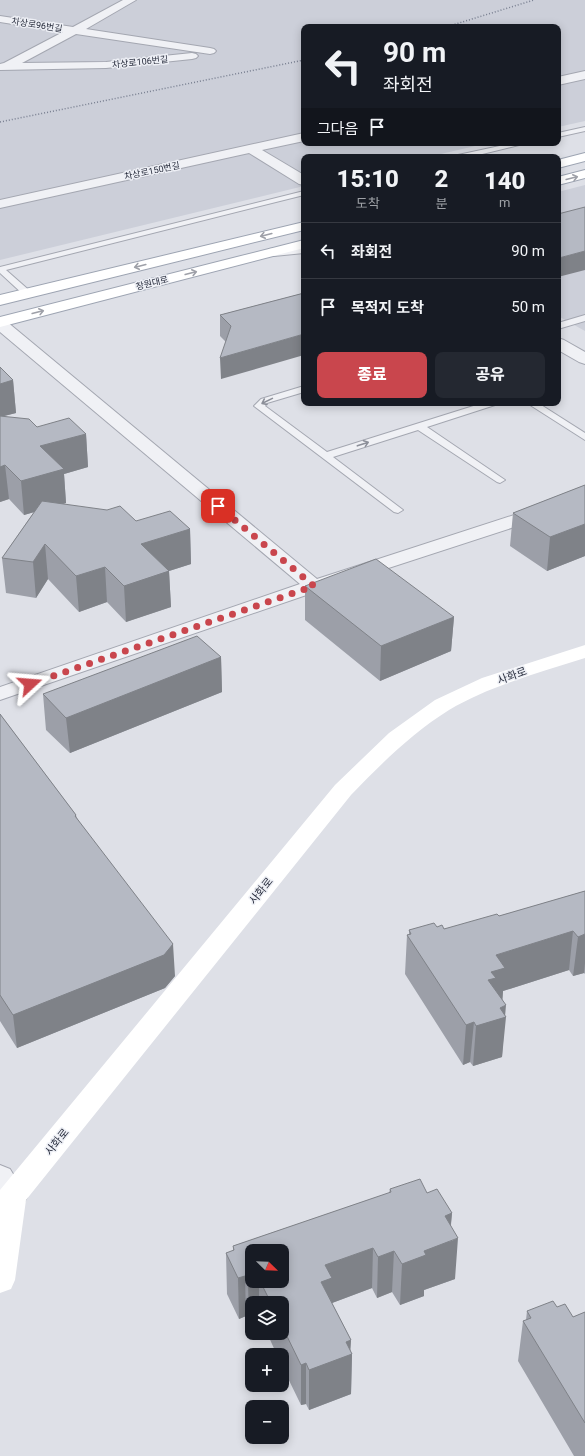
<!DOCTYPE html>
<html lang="ko">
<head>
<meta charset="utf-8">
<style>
	body { margin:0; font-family:Roboto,"Noto Sans KR",sans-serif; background:#242831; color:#f1f3f6; height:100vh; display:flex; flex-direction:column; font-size:15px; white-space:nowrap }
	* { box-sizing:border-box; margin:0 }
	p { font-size:13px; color:#9ea1a6 }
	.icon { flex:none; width:22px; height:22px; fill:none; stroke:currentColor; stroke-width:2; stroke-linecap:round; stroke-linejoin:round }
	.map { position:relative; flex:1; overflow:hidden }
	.drawer { position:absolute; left:301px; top:154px; width:260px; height:252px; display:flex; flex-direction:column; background:#171b24; border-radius:8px; box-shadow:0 2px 10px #0003 }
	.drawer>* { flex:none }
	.banner { position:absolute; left:301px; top:24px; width:260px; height:122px; border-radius:8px; box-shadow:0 2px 10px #0003; background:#171b24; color:#f1f3f6; overflow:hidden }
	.needle { width:26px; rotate:113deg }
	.controls { position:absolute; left:245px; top:1244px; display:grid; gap:8px }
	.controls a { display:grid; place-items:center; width:44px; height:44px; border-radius:8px; background:#171b24; box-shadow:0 2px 10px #0003; font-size:20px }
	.pin { position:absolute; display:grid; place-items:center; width:34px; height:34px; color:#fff; margin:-17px; border-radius:8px; box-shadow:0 2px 6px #0006 }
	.me { position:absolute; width:44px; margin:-22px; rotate:71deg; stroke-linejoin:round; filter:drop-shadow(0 0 3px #0008) }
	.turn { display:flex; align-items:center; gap:14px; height:84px; padding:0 16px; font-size:18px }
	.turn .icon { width:52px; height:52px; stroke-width:2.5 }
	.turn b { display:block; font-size:28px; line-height:34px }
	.then { display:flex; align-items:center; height:38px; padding:0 16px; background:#0003; gap:8px; font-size:15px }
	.eta { display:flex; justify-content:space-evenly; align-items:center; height:68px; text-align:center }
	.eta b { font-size:24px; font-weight:800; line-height:28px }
	.primary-button { display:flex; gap:8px; margin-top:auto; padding:8px 16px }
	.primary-button a { flex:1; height:46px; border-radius:8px; background:#c9464d; color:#fff; font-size:16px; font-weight:800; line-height:46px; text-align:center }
	.primary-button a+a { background:#242831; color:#f1f3f6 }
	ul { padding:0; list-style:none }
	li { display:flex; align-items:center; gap:12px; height:56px; padding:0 16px; border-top:1px solid #363941 }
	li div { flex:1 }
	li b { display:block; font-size:15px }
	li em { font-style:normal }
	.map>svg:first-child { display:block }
	.built { fill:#cccfd9 }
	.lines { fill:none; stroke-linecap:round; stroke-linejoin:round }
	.lane-casing { stroke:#a4a7b1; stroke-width:2 }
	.street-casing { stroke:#a4a7b1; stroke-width:2 }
	.primary-casing { stroke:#9da4b2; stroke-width:2 }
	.lane { fill:#f0f1f5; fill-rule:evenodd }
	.street { fill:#f0f1f5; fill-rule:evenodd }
	.secondary { fill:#fff; fill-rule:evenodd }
	.primary { fill:#fff; fill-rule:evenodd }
	.rail { stroke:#787f90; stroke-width:1.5; stroke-dasharray:1 2; stroke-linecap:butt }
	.wall { fill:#9c9fa8; fill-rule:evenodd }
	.shaded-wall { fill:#7f8288 }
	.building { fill:#b5b9c3; stroke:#7f8288 }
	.oneway { stroke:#9ea0a8 }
	.oneway2 { stroke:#8c8f99 }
	.route { stroke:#c9464d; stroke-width:7; stroke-dasharray:0 12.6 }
	.labels { text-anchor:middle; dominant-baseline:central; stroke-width:3; stroke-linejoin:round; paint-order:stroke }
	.far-street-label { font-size:9px; fill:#282d3d; stroke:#edeff5 }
	.street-label { font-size:11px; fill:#282d3d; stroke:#edeff5 }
</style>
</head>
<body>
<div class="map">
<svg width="585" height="1456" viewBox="0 0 585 1456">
	<rect width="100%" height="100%" fill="#dee0e7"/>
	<path class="built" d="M0 0H585V121L558 127V27H304V143H488L428 157H304V186L0 260Z
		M585 185V331L558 316V192Z"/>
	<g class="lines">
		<defs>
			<path id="lane" d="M585 127V131L558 137V133Z
				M514 143H527L470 157H457L458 155Z
				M304 191V195L6 270 31 292 32 294 31 296H25L0 273V267Z
				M585 315V321L558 329V323Z
				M304 386V392L267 403 265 406 327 452 483 403H497L495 405 427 427 505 480 500 483 497 482 418 430 333 457 403 510 398 513 394 512 254 406 261 399Z
				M527 403H538L585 433V440Z"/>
			<path id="street" d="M123 0H136L86 29 210 48 214 49 216 51 214 53 210 54 76 34 22 63 106 62 192 53 196 54 198 56 196 58 192 59 106 68 0 70V64L4 63 63 32 0 22V16L73 27Z
				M585 71V79L558 85V77Z
				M304 133V141L262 150 304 175V185L299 184 249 153 0 208V200Z
				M304 245V253L274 256 269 255 267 252 269 249Z
				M0 319 6 321 317 579 585 492V504L321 590 0 700V687L300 584 0 332Z
				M558 338 564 340 585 352V364L579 362 558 350Z
				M0 1165 10 1169 27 1197 22 1205 12 1209 2 1205 0 1203Z"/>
			<path id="primary" d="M585 153V161L558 168V160Z
				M585 170V178L558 185V177Z
				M304 222V230L0 305V295Z
				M304 240V248L0 327V317Z"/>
		</defs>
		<use href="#lane" class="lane-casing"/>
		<use href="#street" class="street-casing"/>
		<use href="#primary" class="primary-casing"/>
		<use href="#lane" class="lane"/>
		<use href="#street" class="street"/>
		<path class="secondary" d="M585 645V658C539 673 491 685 449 710 412 733 381 764 351 795L26 1200 15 1280 11 1289 0 1293V1190L335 785 389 733 435 700 482 678Z"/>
		<use href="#primary" class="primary"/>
		<path class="rail" d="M446 27 534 0
			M0 122 304 60"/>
	</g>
	<path class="wall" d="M304 293 221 379 226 342 220 336V315Z
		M0 367 13 380 16 413 4 416 37 427 86 434 88 467 64 474 66 503 63 504 136 521 190 529 191 564 169 571 171 607 126 622 107 602 79 612 48 579 36 598 6 593 2 558 34 512 24 515 9 499 0 502Z
		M585 485V556L547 571 510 546 513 513Z
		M305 586 454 617 451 651 380 681 305 620Z
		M221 657 222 692 70 753 46 730 43 694Z
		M0 714 76 815 77 818 175 976 165 988 17 1048 0 1021Z
		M585 891V974L584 973 573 976 569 970 503 991 502 1000 505 1015 502 1057 473 1066 470 1062 463 1065 405 974 407 935 409 934V930L437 927 444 929 499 916Z
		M390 1189 427 1193 452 1213 451 1225 455 1279 424 1290V1296L400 1305 392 1292 377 1298 372 1288 332 1303 351 1340 350 1351 352 1354 351 1394 309 1410 306 1404 301 1405 282 1366V1355H277L267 1333H282V1303H252V1321L249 1322 246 1316 239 1319 227 1294 226 1253 233 1251V1246L389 1193ZM282 1251V1281H252Z
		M557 1307 573 1317 585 1312V1456H574L518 1361 523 1321 526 1320 527 1311Z"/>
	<path class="shaded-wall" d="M585 251V270L558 277 559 258Z
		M304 334V355L221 379 220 358Z
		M13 380 16 413 0 417V384Z
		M86 434 88 467 64 474 66 503 24 515 21 481 40 446Z
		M5 465 9 499 0 502V467Z
		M585 524V556L547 571 550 537Z
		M190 529 191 564 169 571 171 607 126 622 124 586 141 544Z
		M45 544 48 579 36 598 33 562Z
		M105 567 107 602 79 612 76 576Z
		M454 617 451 651 380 681 381 646Z
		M221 657 222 692 70 753 66 718Z
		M573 931 569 970 503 991 502 1007 506 1005 505 1017H506L502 1057 473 1066 476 1026 496 955Z
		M585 934V963L584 973 573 976 578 937Z
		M173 944 175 976 165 988 17 1048 13 1015Z
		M474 1022 470 1062 463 1065 466 1025Z
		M452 1213 449 1242 458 1238 455 1279 424 1290V1296L400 1305 402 1264 424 1251 445 1216Z
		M373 1248 372 1288 332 1303 321 1282 325 1265Z
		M394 1251 392 1292 377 1298 378 1257Z
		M245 1276 246 1316 239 1319 238 1278Z
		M252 1280V1281H259V1303H252V1321L249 1322 248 1281Z
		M351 1340 350 1355 352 1354 351 1394 309 1410V1370L346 1342Z
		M306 1363V1404L301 1405V1365Z"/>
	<path class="building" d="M585 207V251L559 258 558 257V214Z
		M304 293V334L220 358 231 326 220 315Z
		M0 367 13 380 0 384Z
		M0 416 29 419 37 427 69 418 86 434 40 446 64 469 21 481 5 465 0 467Z
		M585 485V524L550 537 513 513Z
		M42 501 107 510 120 506 136 521 170 511 190 529 141 544 169 571 124 586 105 567 76 576 45 544 33 562 2 558Z
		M376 559 454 617 381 646 305 586Z
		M197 636 221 657 66 718 43 694Z
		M0 714 76 815 75 816 173 944 164 955 13 1015 0 995Z
		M585 891V934L578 937 573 931 496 955 505 968 491 972 496 978 488 980 506 1005 500 1008 506 1017 476 1026 474 1022 466 1025 407 935 411 934 409 930 434 923 437 927 442 925 444 929 497 914 499 916Z
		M420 1179 427 1193 437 1189 452 1213 445 1216 458 1238 424 1251 426 1255 402 1264 394 1251 378 1257 373 1248 325 1265 332 1278 321 1282 351 1340 346 1342 352 1354 309 1370 306 1363 301 1365 282 1326V1303H271L260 1281H282V1251H252V1280L248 1281 245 1276 238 1278 226 1253 234 1250 233 1246 391 1192 390 1189Z
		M553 1301 557 1307 565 1304 573 1317 585 1312V1423L523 1321 531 1318 527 1311Z"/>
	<defs><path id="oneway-shaft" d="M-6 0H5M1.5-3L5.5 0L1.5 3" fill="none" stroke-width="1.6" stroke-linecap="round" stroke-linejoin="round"/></defs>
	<g class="oneway">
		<use href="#oneway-shaft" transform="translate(572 178) rotate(-14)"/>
		<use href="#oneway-shaft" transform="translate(266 235) rotate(166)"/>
		<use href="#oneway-shaft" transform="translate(140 266) rotate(166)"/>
		<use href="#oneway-shaft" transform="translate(191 273) rotate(-14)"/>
		<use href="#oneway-shaft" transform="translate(38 312) rotate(-14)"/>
	</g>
	<g class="oneway2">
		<use href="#oneway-shaft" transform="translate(267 401) rotate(154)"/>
		<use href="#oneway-shaft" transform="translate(363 444) rotate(-18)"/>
	</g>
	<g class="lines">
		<path class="route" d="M30 684 314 586 218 506"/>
	</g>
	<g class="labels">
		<g class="far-street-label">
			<text transform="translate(37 25) rotate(9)">차상로96번길</text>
			<text transform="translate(140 62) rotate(-6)">차상로106번길</text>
			<text transform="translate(152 171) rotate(-12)">차상로150번길</text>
			<text transform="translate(152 283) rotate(-14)">창원대로</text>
		</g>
		<g class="street-label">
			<text transform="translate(512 676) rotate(-20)">사화로</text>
			<text transform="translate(261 891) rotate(-51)">사화로</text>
			<text transform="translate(57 1142) rotate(-51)">사화로</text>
		</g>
	</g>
</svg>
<div class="controls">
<a><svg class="needle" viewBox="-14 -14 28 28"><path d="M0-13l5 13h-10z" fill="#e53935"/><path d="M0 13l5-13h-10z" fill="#9ea1a6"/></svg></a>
<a><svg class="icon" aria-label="layers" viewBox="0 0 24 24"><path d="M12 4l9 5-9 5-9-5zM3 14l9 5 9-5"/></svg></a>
<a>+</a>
<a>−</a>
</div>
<div class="pin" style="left:218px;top:506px;background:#d93025"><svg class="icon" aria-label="arrive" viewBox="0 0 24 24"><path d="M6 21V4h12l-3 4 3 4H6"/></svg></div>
<svg class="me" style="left:30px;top:684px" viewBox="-20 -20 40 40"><path d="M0-17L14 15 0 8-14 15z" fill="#c9464d" stroke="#fff" stroke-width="4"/></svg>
<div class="banner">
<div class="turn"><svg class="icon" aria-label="left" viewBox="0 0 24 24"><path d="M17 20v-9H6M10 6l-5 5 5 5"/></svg><div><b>90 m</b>좌회전</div></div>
<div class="then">그다음<svg class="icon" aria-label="arrive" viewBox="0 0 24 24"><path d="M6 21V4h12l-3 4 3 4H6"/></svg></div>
</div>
<section class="drawer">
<div class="eta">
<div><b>15:10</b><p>도착</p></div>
<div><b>2</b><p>분</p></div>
<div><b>140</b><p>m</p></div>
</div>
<ul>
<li><svg class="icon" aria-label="left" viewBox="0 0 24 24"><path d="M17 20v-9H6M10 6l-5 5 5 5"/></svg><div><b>좌회전</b></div><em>90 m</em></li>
<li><svg class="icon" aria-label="arrive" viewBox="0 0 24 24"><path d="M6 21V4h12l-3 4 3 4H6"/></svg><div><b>목적지 도착</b></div><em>50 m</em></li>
</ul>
<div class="primary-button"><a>종료</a><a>공유</a></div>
</section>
</div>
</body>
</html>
